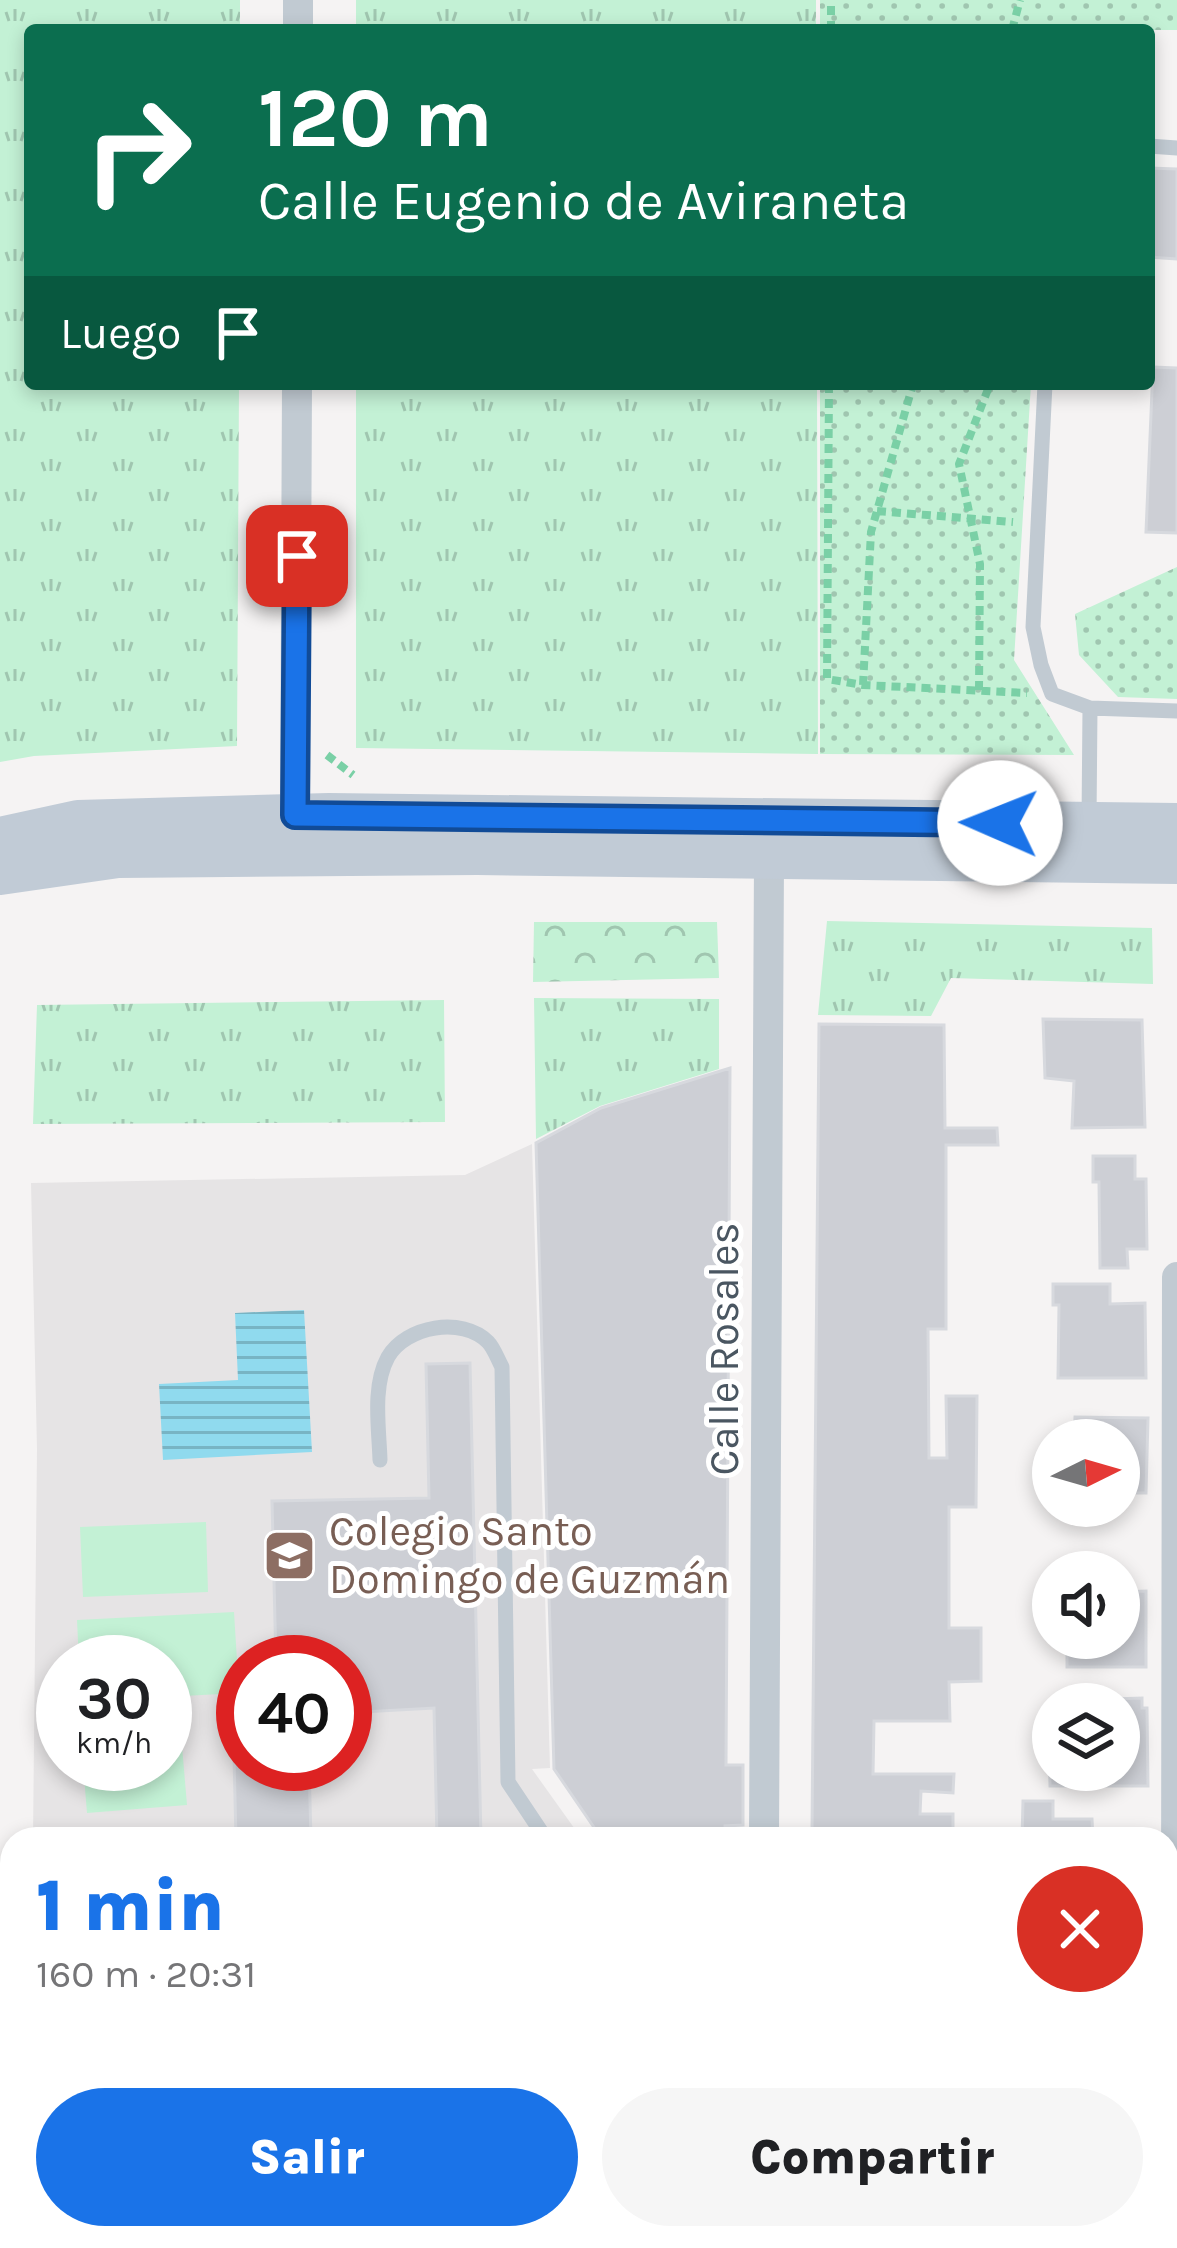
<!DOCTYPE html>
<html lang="es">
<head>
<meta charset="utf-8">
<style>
	body { margin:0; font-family:Karla,sans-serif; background:#f6f6f6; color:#202124; height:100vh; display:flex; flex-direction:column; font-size:45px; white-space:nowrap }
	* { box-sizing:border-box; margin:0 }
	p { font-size:39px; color:#757577 }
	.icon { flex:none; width:66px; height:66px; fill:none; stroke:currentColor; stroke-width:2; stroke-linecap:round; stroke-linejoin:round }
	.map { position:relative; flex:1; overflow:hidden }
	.details { position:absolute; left:0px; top:1827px; width:1179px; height:423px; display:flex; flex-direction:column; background:#fff; border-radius:36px 36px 0 0; box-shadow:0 6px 18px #0003 }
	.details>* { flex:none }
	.hud { position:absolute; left:24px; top:24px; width:1131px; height:366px; border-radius:12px; box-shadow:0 6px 18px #0003; background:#0b6e4f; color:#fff; overflow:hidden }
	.needle { width:78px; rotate:85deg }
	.fabs { position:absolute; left:1032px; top:1419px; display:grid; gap:24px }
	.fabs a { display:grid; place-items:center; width:108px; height:108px; border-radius:50%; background:#fff; box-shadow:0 6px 18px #0003; font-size:60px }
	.speed { position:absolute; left:36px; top:1635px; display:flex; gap:24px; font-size:60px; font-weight:700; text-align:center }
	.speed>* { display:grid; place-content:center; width:156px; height:156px; border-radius:50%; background:#fff; box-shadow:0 6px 18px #0003; line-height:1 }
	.speed small { font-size:30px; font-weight:400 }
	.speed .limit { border:18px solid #d22; background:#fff; color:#111 }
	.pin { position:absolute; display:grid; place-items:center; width:102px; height:102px; color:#fff; margin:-51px; border-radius:24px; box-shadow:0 6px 18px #0006 }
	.me { position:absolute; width:132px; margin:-66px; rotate:271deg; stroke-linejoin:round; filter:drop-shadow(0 0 9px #0008) }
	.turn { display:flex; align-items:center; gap:42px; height:252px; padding:0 36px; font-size:54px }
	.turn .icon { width:156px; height:156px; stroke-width:2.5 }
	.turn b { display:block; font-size:84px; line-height:102px }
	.then { display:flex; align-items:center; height:114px; padding:0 36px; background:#0003; gap:24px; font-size:45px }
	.round { display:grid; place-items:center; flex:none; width:126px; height:126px; border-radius:63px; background:#f6f6f6 }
	.headline { display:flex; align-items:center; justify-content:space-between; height:204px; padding:0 36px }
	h1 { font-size:72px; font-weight:800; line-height:90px; color:#1a73e8 }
	.primary-button { display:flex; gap:24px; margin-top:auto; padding:24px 36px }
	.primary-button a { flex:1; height:138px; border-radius:72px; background:#1a73e8; color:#fff; font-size:48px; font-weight:800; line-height:138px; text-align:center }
	.primary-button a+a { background:#f6f6f6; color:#202124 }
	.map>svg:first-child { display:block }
	.education { fill:#e6e4e5; fill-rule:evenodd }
	.grass { fill:url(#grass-tufts) }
	.park { fill:url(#park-crowns) }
	.garden { fill:url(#garden-dots) }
	.pitch { fill:#c3f1d5 }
	.water { fill:url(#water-rules) }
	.building { fill:#cdcfd5; stroke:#d7d9de; stroke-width:3 }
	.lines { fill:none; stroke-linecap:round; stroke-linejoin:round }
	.path { stroke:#7ad0a6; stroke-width:8; stroke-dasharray:9 6; stroke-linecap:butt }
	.lane { stroke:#c1cad2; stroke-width:15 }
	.street { stroke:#c1cad2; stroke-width:30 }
	.secondary { stroke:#c1cbd6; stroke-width:42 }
	.route-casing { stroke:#114b97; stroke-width:30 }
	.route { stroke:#1a73e8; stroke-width:21 }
	.labels { text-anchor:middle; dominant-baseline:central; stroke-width:10; stroke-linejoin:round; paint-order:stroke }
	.street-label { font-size:42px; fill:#4a5661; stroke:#fff }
	.education-label { font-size:42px; fill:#785e54; stroke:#fff; text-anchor:start }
</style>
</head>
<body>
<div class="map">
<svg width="1177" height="2248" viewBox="0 0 1177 2248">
	<defs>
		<pattern id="grass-tufts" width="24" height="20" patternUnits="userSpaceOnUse" patternTransform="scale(3)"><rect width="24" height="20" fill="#c3f1d5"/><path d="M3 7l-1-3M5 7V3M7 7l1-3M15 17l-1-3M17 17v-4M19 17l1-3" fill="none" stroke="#a0c6b0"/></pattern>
		<pattern id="park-crowns" width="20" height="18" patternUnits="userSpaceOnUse" patternTransform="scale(3)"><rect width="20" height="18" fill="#c3f1d5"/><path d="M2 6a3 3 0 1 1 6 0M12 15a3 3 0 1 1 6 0" fill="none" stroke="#a0c6b0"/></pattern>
		<pattern id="garden-dots" width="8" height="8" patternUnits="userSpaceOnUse" patternTransform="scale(3)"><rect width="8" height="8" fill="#c3f1d5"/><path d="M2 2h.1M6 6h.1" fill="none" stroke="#a0c6b0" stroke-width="1.8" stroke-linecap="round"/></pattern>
		<pattern id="water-rules" width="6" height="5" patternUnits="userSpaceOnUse" patternTransform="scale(3)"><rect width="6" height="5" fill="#90daee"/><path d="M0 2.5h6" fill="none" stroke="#78b4c4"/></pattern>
	</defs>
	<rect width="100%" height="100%" fill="#f5f3f3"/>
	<path class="education" d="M532 1144 550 1768 532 1769 582 1839H33L37 1449 31 1183 465 1175ZM63 1662H165V1764H63ZM243 1662H345V1764H243Z
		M28 2238H351V2248H28Z"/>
	<path class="grass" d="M0 0H240V30H30V384H239L237 746 34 756 0 762Z
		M356 0H816V30H356Z
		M356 384H817L818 754 356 748Z
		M827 921 1152 928 1153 984 951 978 931 1016 818 1015Z
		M534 998 719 999V1069L600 1106 536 1139Z
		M444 1000 445 1122 33 1124 37 1005Z"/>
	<path class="park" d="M534 922H717L719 978 533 982Z"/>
	<path class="garden" d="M820 0H1177V30H820Z
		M820 384H1031L1014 660 1074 755 820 754Z
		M1177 567V699L1118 697 1079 655 1075 614Z"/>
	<path class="pitch" d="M206 1522 208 1592 83 1597 80 1527Z
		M234 1612 239 1693 165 1697V1662H79L77 1620Z
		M181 1734 187 1805 87 1813 83 1764H165V1735Z
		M205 1830 206 1839H88V1835Z
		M104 2238H222L223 2248H104Z"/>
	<path class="water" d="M304 1310 312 1452 163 1460 159 1384 238 1380 235 1313Z"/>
	<path class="building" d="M1149 168 1177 169V259L1149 257Z
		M1153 367 1177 368V533L1146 532Z
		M1043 1019 1142 1020 1145 1127 1072 1128 1074 1081 1045 1078Z
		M819 1024 944 1025 945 1128H997L998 1145H946V1329H928L929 1458H947L946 1396H977L976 1507H949V1628H981V1681L949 1682 950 1721H874L873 1774H954L953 1793 921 1791 920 1814H953V1839H860V1832L845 1833V1839H786V1832H812Z
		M730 1068 726 1765H743V1825L725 1826V1839H602L554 1769 536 1143 601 1108Z
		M1093 1156H1135V1179H1146L1147 1249H1127L1128 1268H1100L1099 1182H1093Z
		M1053 1284H1110V1304L1145 1303 1146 1378H1058L1059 1305H1053Z
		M470 1363 481 1839H437L434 1708 345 1713V1662H276L272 1501 429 1498 426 1364Z
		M1075 1417 1148 1418 1146 1493H1119V1440H1074Z
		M1146 1591V1667H1067V1638H1119V1592Z
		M1142 1698V1708H1147L1148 1786H1050L1049 1743H1053V1770H1119V1704H1081V1700Z
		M233 1715H243V1764H309L311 1839H236Z
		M1023 1801H1053V1819H1092L1093 1839H1022Z
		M1167 1950H1177V2027H1167Z
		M1167 2212H1177V2248H1125V2238H1167Z
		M351 2238H733V2248H351Z
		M784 2238H843V2248H784Z
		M843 2238H900V2248H843Z
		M900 2238H955V2248H900Z
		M955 2238H1012V2248H955Z
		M1070 2238H1125V2248H1070Z
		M1012 2239H1052V2248H1012Z"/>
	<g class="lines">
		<path class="path" d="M831 30V0
			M1012 30 1020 0
			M829 384 827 679 863 685 1027 693
			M877 511 1013 522
			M863 685 871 532 913 384
			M979 690 980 564 959 464 990 384
			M327 755 353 775"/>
		<path class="lane" d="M1149 146 1177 148
			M1045 384 1033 627 1041 665 1052 694 1090 708 1177 711
			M1089 821 1090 708
			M380 1460C379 1428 372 1386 388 1357 406 1326 462 1316 488 1342 494 1348 498 1360 502 1367L508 1782 546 1839"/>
		<path class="street" d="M298 30V0
			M295 815 297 384
			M764 1839 769 859
			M1176 1909 1177 1277
			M756 2248V2238"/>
		<path class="secondary" d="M0 838 78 821 329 814 1177 824
			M0 874 118 857 477 854 1177 863"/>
	</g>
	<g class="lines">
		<defs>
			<path id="route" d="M297 556 295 815 1000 823"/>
		</defs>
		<use href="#route" class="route-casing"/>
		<use href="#route" class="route"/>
	</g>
	<defs>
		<symbol id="school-square" viewBox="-11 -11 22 22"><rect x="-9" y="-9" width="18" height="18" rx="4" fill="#8d6e63" stroke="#fff"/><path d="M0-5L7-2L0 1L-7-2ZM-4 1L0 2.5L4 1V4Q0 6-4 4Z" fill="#fff"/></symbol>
	</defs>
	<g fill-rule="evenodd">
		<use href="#school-square" x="260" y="1526" width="59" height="59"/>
	</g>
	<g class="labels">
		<g class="street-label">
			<text transform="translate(724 1349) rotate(-90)">Calle Rosales</text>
		</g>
		<g class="education-label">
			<text x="329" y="1531">Colegio Santo<tspan x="329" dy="48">Domingo de Guzmán</tspan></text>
		</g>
	</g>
</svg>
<div class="fabs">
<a><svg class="needle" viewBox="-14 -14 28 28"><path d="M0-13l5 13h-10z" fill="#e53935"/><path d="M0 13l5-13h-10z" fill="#757577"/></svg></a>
<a><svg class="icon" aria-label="sound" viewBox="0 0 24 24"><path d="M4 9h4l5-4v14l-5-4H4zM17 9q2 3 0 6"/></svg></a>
<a><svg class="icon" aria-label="layers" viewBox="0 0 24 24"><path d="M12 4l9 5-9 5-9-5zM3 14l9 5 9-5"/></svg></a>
</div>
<div class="speed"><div>30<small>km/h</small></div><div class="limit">40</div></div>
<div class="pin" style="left:297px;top:556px;background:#d93025"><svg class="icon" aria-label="arrive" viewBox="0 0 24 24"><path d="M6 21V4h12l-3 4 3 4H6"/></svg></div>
<svg class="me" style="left:1000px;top:823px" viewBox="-20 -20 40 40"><circle r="19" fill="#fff"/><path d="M0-13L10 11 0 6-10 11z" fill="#1a73e8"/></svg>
<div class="hud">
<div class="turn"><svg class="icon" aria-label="right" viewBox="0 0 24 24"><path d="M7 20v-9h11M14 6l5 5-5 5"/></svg><div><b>120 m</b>Calle Eugenio de Aviraneta</div></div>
<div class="then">Luego<svg class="icon" aria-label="arrive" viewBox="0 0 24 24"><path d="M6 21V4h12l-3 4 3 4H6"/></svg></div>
</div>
<section class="details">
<div class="headline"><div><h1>1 min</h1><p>160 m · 20:31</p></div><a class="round" style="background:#d93025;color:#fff"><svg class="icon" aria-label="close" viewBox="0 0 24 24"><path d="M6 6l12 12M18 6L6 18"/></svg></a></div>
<div class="primary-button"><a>Salir</a><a>Compartir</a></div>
</section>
</div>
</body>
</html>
